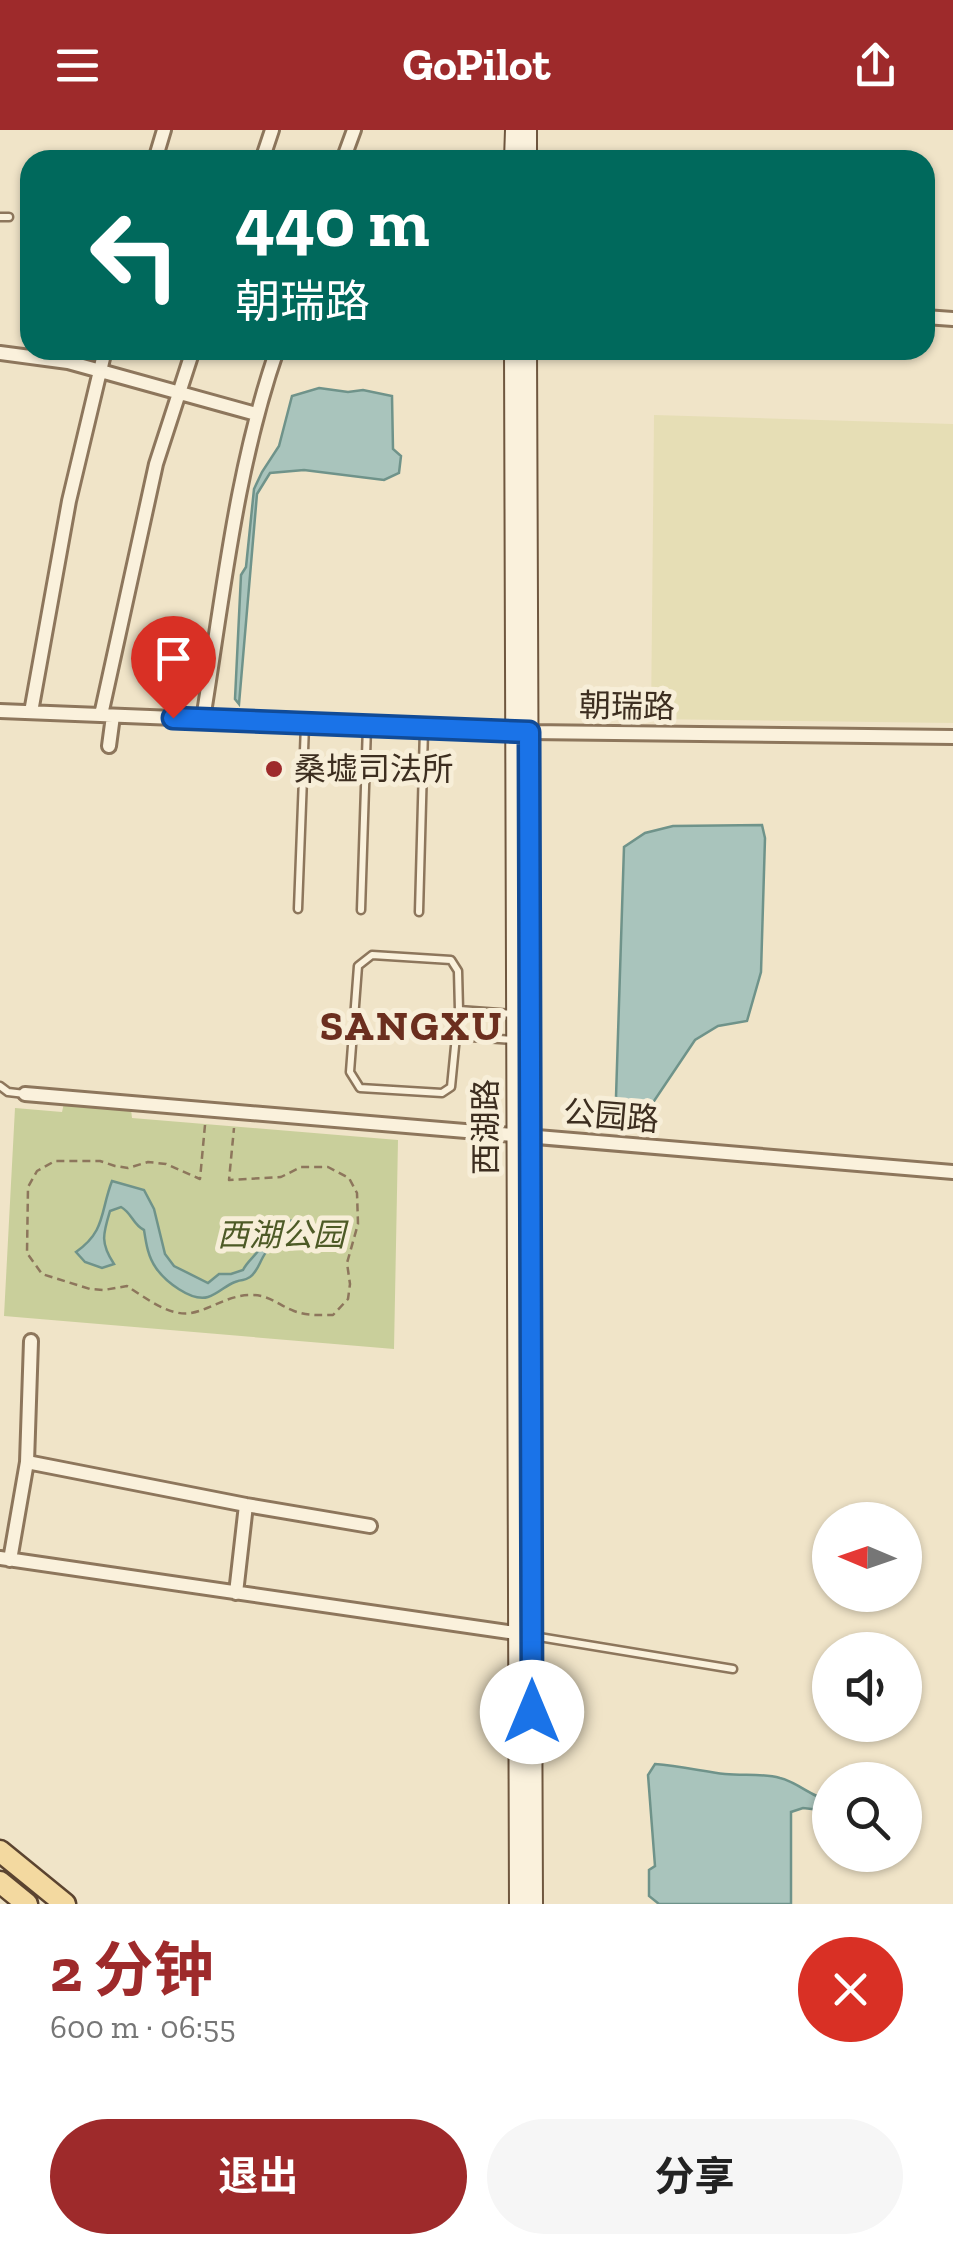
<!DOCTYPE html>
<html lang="zh">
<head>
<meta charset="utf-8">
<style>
	body { margin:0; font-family:"Zilla Slab","Noto Sans SC",serif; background:#f6f6f6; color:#222; height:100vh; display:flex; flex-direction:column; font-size:38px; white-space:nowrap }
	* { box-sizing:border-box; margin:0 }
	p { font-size:32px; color:#767676 }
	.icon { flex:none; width:55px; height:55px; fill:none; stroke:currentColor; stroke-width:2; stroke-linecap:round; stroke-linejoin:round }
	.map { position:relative; height:1774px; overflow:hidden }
	.side { display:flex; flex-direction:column; background:#fff; flex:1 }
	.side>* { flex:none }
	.top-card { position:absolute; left:20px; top:20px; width:915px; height:210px; border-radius:30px; box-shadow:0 2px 8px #0004; background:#00695c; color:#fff; overflow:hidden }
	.needle { width:65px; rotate:272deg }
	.fabs { position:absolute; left:812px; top:1372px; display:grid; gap:20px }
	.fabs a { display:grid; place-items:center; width:110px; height:110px; border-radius:50%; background:#fff; box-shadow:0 2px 8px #0004; font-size:50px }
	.pin { position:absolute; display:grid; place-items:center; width:85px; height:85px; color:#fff; margin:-102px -42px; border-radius:50% 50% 50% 0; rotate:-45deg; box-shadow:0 0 10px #0007 }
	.pin .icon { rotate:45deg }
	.me { position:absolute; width:110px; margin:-55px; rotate:0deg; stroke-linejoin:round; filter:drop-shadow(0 0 8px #0008) }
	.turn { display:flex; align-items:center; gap:35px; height:210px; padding:0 50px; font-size:45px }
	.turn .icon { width:130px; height:130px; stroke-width:2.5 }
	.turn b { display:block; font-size:70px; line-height:85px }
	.round { display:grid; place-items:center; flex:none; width:105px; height:105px; border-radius:52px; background:#f6f6f6 }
	.head { display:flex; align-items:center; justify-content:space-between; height:170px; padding:0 50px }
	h1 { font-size:60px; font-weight:700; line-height:75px; color:#9e2a2b }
	.action { display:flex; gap:20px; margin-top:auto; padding:20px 50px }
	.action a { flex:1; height:115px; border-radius:60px; background:#9e2a2b; color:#fff; font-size:40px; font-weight:700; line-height:115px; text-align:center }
	.action a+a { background:#f6f6f6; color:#222 }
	header { display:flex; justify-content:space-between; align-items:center; height:130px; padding:0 50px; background:#9e2a2b; color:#fff; font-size:45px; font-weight:700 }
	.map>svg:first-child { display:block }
	.farmland { fill:#e6deb5 }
	.green { fill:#c9cf9b }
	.water { fill:#a9c4bc; stroke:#6f938a; stroke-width:2.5 }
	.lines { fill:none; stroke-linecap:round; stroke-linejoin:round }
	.lane-casing { stroke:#8d765c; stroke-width:11 }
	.street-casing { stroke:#8d765c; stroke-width:18 }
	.secondary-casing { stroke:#6f573f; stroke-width:22 }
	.primary-casing { stroke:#5b4430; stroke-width:25 }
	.path { stroke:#8d765c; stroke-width:2.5; stroke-dasharray:8 5; stroke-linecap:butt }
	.lane { stroke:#faf1dc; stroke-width:6 }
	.street { stroke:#faf1dc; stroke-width:12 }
	.secondary { stroke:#faf1dc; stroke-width:18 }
	.primary { stroke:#f3d9a0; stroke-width:20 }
	.route-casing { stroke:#114b97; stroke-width:25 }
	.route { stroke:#1a73e8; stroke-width:18 }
	.poi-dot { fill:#9e2a2b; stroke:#f7eed8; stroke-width:4 }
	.labels { text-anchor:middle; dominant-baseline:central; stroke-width:10; stroke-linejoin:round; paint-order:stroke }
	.street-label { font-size:32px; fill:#3d2e20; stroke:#f7eed8 }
	.poi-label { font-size:32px; fill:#3d2e20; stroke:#f7eed8; text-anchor:start }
	.park-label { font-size:32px; font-style:italic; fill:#4d5a26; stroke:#f7eed8 }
	.district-label { font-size:42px; font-weight:bold; letter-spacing:2.5px; fill:#6b2e1e; stroke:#f7eed8 }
</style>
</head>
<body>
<header><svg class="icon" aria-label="menu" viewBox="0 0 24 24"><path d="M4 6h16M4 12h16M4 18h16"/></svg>GoPilot<svg class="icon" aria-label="share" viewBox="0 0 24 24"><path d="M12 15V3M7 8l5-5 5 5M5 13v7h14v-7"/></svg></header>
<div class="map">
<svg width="953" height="1774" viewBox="0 0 953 1774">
	<rect width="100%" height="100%" fill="#f0e4c8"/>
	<path class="farmland" d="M654 285 953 294V593L651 589Z"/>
	<path class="green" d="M64 973 131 979 132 988 398 1010 394 1219 4 1186 15 978 62 982Z"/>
	<path class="water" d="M319 258 348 262 363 260 392 266 393 319 401 326 399 343 384 350 304 340 270 343 257 364 239 574 235 569 241 445 246 437 254 359 262 342 279 316 292 266Z
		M762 695 765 708 761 842 747 891 718 896 695 910 644 986 630 985 616 967 624 717 645 703 673 696Z
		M112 1051 144 1060 154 1079 165 1124 174 1136 208 1153 219 1144H231L243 1140C247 1132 253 1128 258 1121 261 1116 262 1110 265 1106 276 1090 292 1087 308 1095L305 1107 291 1110 288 1097C277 1104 269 1116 263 1127 259 1134 257 1142 250 1147 242 1152 245 1148 235 1152 226 1155 218 1164 208 1167 191 1172 165 1151 156 1138 148 1127 146 1113 144 1100 133 1095 132 1083 121 1077L110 1081C103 1104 100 1113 114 1134L102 1138 85 1132 76 1122C106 1101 100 1082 112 1051Z
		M655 1634C679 1636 702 1641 725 1644 743 1646 763 1643 780 1648 798 1652 812 1668 830 1670V1681L803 1678 791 1682V1774H659L649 1766V1740L655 1736 648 1645Z"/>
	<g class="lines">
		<defs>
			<path id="lane" d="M0 87H9
				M298 779 305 595
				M361 780 367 596
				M419 782 424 599
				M514 884 459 880 458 841 451 830 372 825 358 836 350 942 360 958 442 963 451 957 456 906 514 910
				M0 956 8 962 25 964
				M533 1506 733 1539"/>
			<path id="street" d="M155 30 164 0
				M262 30 272 0
				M343 30 354 0
				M925 187 953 189
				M0 223 68 232 256 284
				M0 581 529 602 953 607
				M31 582 69 371 105 220
				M101 585 156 334 193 220
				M203 589C223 466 236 338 277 220
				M109 616 113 586
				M25 964 953 1042
				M27 1332 246 1375 370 1396
				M0 1428 522 1504
				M10 1430 27 1332 31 1211
				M236 1463 246 1375"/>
			<path id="secondary" d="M514 30 515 0
				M527 30V0
				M514 220 519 1774
				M527 220 533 1774"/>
			<path id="primary" d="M0 1721 65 1774
				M0 1752 27 1774"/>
		</defs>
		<use href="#lane" class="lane-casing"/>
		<use href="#street" class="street-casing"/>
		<use href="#secondary" class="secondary-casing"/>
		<use href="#primary" class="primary-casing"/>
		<path class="path" d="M205 995 200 1049 166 1034 148 1032 128 1038 115 1036 100 1031H55L37 1041 28 1057 27 1123 42 1144 90 1159 104 1160 127 1156C144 1167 170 1187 191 1183 212 1179 228 1165 251 1165 270 1165 278 1175 294 1181 307 1186 319 1185 333 1185L348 1169 350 1154 347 1133 358 1094 357 1063 349 1048 328 1037H301L281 1047 229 1050 234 998"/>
		<use href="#lane" class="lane"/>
		<use href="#street" class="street"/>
		<use href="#secondary" class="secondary"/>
		<use href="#primary" class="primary"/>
	</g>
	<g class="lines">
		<defs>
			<path id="route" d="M173 588 529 602 532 1582"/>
		</defs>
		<use href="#route" class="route-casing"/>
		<use href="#route" class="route"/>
	</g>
	<circle class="poi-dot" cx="274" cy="639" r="10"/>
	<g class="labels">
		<g class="street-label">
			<text transform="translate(627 576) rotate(1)">朝瑞路</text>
			<text transform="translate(611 986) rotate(5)">公园路</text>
			<text transform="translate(486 997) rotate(-90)">西湖路</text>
		</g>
		<g class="poi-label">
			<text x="294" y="639">桑墟司法所</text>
		</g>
		<g class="park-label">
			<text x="281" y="1105">西湖公园</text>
		</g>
		<g class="district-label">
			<text x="412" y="895">SANGXU</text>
		</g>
	</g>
</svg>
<div class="fabs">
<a><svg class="needle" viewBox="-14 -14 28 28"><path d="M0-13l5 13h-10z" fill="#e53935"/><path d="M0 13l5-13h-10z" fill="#767676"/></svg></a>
<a><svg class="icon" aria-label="sound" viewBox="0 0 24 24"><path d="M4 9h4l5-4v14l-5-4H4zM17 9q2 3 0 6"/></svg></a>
<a><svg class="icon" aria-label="search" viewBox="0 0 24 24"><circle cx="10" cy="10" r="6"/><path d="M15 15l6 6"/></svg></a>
</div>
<div class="pin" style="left:173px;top:588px;background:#d93025"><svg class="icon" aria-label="arrive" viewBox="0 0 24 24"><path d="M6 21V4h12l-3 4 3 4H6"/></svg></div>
<svg class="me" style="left:532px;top:1582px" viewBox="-20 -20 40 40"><circle r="19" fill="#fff"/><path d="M0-13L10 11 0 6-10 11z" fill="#1a73e8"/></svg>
<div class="top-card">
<div class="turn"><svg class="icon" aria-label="left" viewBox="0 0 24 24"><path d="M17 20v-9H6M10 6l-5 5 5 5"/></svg><div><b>440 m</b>朝瑞路</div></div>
</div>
</div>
<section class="side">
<div class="head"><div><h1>2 分钟</h1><p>600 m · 06:55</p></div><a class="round" style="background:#d93025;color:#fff"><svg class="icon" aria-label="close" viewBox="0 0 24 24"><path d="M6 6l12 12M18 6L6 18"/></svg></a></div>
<div class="action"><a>退出</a><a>分享</a></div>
</section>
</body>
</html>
